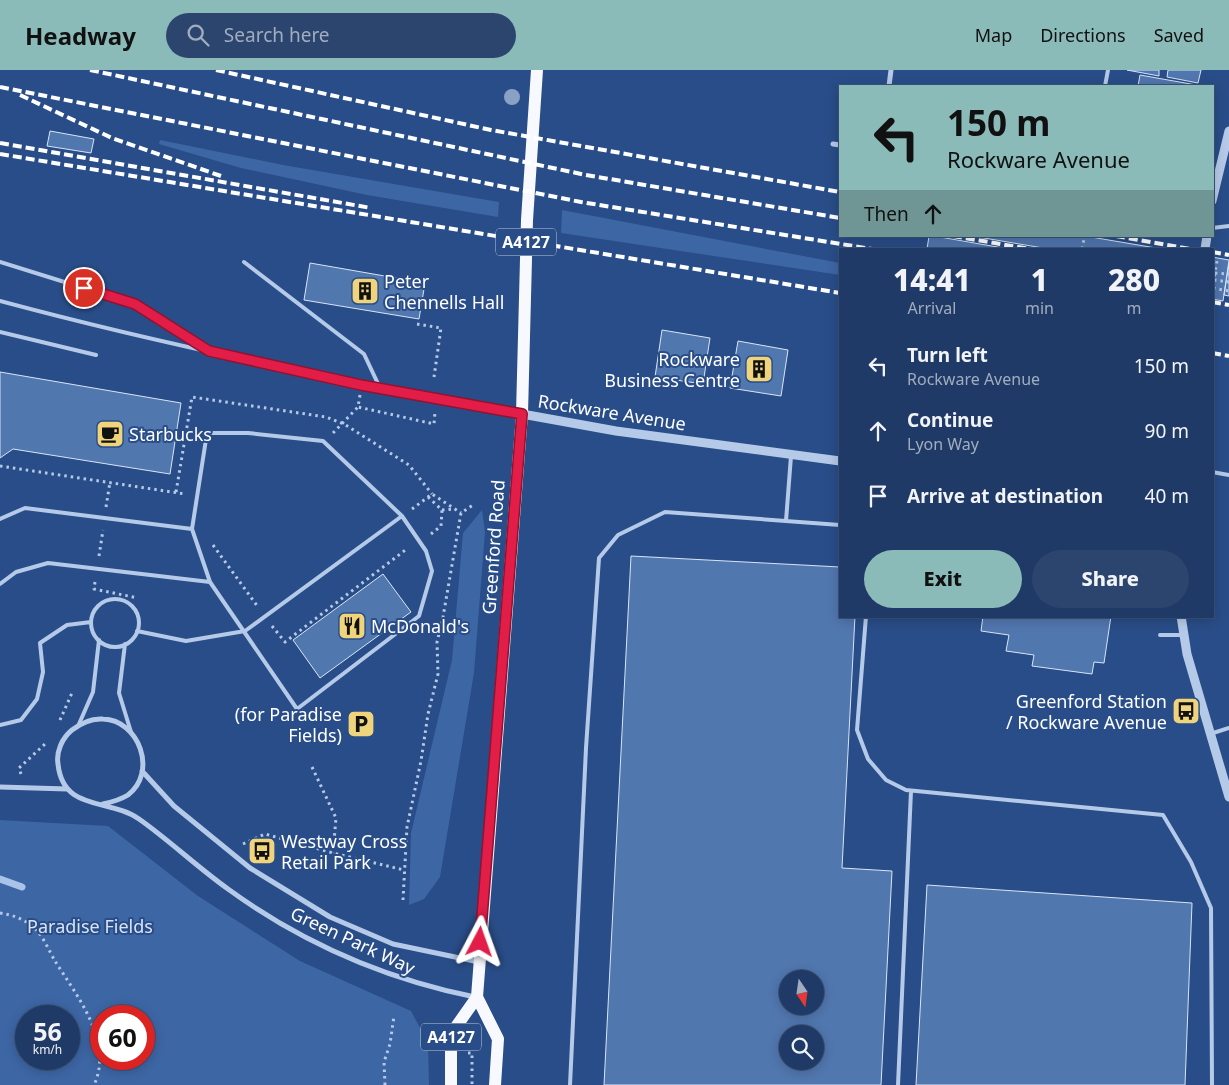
<!DOCTYPE html>
<html lang="en">
<head>
<meta charset="utf-8">
<style>
	body { margin:0; font-family:"Noto Sans",sans-serif; background:#2c456f; color:#f1f3f6; height:100vh; display:flex; flex-direction:column; font-size:19px; white-space:nowrap }
	* { box-sizing:border-box; margin:0 }
	p { font-size:16px; color:#a1adbf }
	.icon { flex:none; width:28px; height:28px; fill:none; stroke:currentColor; stroke-width:2; stroke-linecap:round; stroke-linejoin:round }
	.map { position:relative; flex:1; overflow:hidden }
	.sheet { position:absolute; left:839px; top:178px; width:375px; height:370px; display:flex; flex-direction:column; background:#1f3a66; border-radius:0px; box-shadow:0 2px 12px #0003,0 0 0 1px #3c547a }
	.sheet>* { flex:none }
	.top-card { position:absolute; left:839px; top:15px; width:375px; height:152px; border-radius:0px; box-shadow:0 2px 12px #0003,0 0 0 1px #3c547a; background:#8bbbb9; color:#111; overflow:hidden }
	.needle { width:32px; rotate:167deg }
	.tools { position:absolute; left:779px; top:900px; display:grid; gap:10px }
	.tools a { display:grid; place-items:center; width:45px; height:45px; border-radius:50%; background:#1f3a66; box-shadow:0 2px 12px #0003,0 0 0 1px #3c547a; font-size:25px }
	.speed { position:absolute; left:15px; top:935px; display:flex; gap:10px; font-size:25px; font-weight:700; text-align:center }
	.speed>* { display:grid; place-content:center; width:65px; height:65px; border-radius:50%; background:#1f3a66; box-shadow:0 2px 12px #0003,0 0 0 1px #3c547a; line-height:1 }
	.speed small { font-size:12px; font-weight:400 }
	.speed .limit { border:8px solid #d22; background:#fff; color:#111 }
	.pin { position:absolute; display:grid; place-items:center; width:42px; height:42px; color:#fff; margin:-21px; border:2px solid #fff; border-radius:50%; box-shadow:0 1px 5px #0007 }
	.me { position:absolute; width:55px; margin:-28px; rotate:4deg; stroke-linejoin:round; filter:drop-shadow(0 0 4px #0008) }
	.turn { display:flex; align-items:center; gap:18px; height:105px; padding:0 25px; font-size:22px }
	.turn .icon { width:65px; height:65px; stroke-width:2.5 }
	.turn b { display:block; font-size:35px; line-height:42px }
	.then { display:flex; align-items:center; height:48px; padding:0 25px; background:#0003; gap:10px; font-size:19px }
	.eta { display:flex; justify-content:space-evenly; align-items:center; height:85px; text-align:center }
	.eta b { font-size:30px; font-weight:800; line-height:35px }
	.action { display:flex; gap:10px; margin-top:auto; padding:10px 25px }
	.action a { flex:1; height:58px; border-radius:30px; background:#8bbbb9; color:#111; font-size:20px; font-weight:800; line-height:58px; text-align:center }
	.action a+a { background:#2c456f; color:#f1f3f6 }
	ul { padding:0; list-style:none }
	li { display:flex; align-items:center; gap:15px; height:65px; padding:0 25px }
	li div { flex:1 }
	li b { display:block; font-size:19px }
	li em { font-style:normal }
	header { display:flex; align-items:center; gap:30px; box-sizing:border-box; height:70px; padding:0 25px; background:#8bbbb9; color:#111 }
	header strong { font-size:24px }
	nav { display:flex; gap:28px; margin-inline-start:auto; font-size:18px }
	.search { width:350px; height:45px; background:#2c456f; display:flex; align-items:center; gap:12px; box-sizing:border-box; padding:0 18px; border-radius:28px; color:#a1adbf; font-size:19px }
	.map>svg:first-child { display:block }
	.green { fill:#3d66a4; fill-rule:evenodd }
	.lines { fill:none; stroke-linecap:round; stroke-linejoin:round }
	.stream { stroke:#aac4e9; stroke-width:7 }
	.building { fill:#5177af; stroke:#d8e5f7; fill-rule:evenodd }
	.path { stroke:#b5cae8; stroke-width:3; stroke-dasharray:2.5 4; stroke-linecap:butt }
	.service { stroke:#b5cae8; stroke-width:4 }
	.minor { stroke:#b5cae8; stroke-width:5 }
	.tertiary { stroke:#b5cae8; stroke-width:9 }
	.primary { stroke:#f7f9fe; stroke-width:12 }
	.rail { stroke:#fff; stroke-width:4; stroke-dasharray:9 4; stroke-linecap:butt }
	.tree { fill:#89a1c5 }
	.route-casing { stroke:#92132f; stroke-width:12 }
	.route { stroke:#e11d48; stroke-width:9 }
	.labels { text-anchor:middle; dominant-baseline:central; stroke-width:4; stroke-linejoin:round; paint-order:stroke }
	.shield { fill:#294d88; stroke:#bfcadb; stroke-width:1 }
	.shield-label { font-size:16px; font-weight:bold; fill:#fff }
	.poi-label { font-size:18px; fill:#fff; stroke:#294d88; text-anchor:start }
	.street-label { font-size:18px; fill:#fff; stroke:#294d88 }
	.park-label { font-size:18px; fill:#d8e5f7; stroke:#294d88 }
</style>
</head>
<body>
<header>
<strong>Headway</strong>
<div class="search"><svg class="icon" aria-label="search" viewBox="0 0 24 24"><circle cx="10" cy="10" r="6"/><path d="M15 15l6 6"/></svg>Search here</div>
<nav><a>Map</a><a>Directions</a><a>Saved</a></nav>
</header>
<div class="map">
<svg width="1229" height="1015" viewBox="0 0 1229 1015">
	<rect width="100%" height="100%" fill="#294d88"/>
	<path class="green" d="M160 70 283 95 499 132 498 147 367 125 241 98 159 74Z
		M562 140 840 193V205L561 163Z
		M482 440 485 462 474 603 440 807 424 829 409 835 411 763 452 590 463 463Z
		M0 750 108 756 198 826 300 891 411 941 428 973 429 1015H0ZM69 946V989H26V946ZM144 946V989H101V946Z"/>
	<g class="lines">
		<path class="stream" d="M0 809 22 817"/>
	</g>
	<path class="building" d="M1127 0H1159V6Z
		M1168 0H1201L1198 13 1167 7Z
		M1140 5 1202 16H1138Z
		M50 61 94 69 91 83 47 76Z
		M929 166H934L1009 179H927Z
		M972 166H1085L1162 179H1049Z
		M1212 187 1229 190 1223 231 1212 229Z
		M310 193 425 213 419 249 304 230Z
		M1229 194V226L1224 225Z
		M662 260 710 268 703 314 655 307Z
		M738 271 788 280 781 326 730 318Z
		M0 302 181 333 170 404 13 379 0 388Z
		M631 486 840 497V546H855L842 798 892 801 881 1015H604ZM788 909H815V936H788ZM788 964H815V991H788Z
		M383 504 411 542 320 608 293 570Z
		M983 546H1111L1104 593 1094 592 1092 604 1032 596 1034 585 1006 581 1009 565 981 561Z
		M927 815 1192 833 1185 1015H916Z"/>
	<g class="lines">
		<path class="path" d="M1082 179 1084 169
			M1215 203 1229 204
			M1214 210 1229 212
			M1213 218 1229 221
			M1212 219 1217 191
			M417 254 441 258 434 307
			M360 325 358 337 434 354 435 342
			M333 363 358 337
			M0 396 185 424
			M176 422 192 327 326 347 344 354 409 395 432 424
			M428 427 442 440 441 456 431 464
			M106 437 110 412
			M412 439 432 424 461 443
			M442 440 454 439
			M213 475 258 537
			M99 486 103 460
			M95 512 94 519 138 528
			M272 556 285 572 408 478
			M60 650 72 623
			M312 697 336 748 333 783
			M21 704 19 698 45 674
			M243 774 265 764 333 783 404 800
			M403 830 407 757 421 691 428 644 438 604 437 572 443 547 461 443 473 435
			M0 843C12 845 22 848 32 856 42 863 49 881 55 891 77 926 114 972 94 1015
			M468 983H472V1015
			M385 1015 384 992 390 974 394 946"/>
		<path class="service" d="M1105 16 1108 0
			M1212 158 1229 156
			M0 192 135 234 207 280
			M244 192 364 284 380 318
			M0 231C171 277 345 312 519 343
			M0 262 96 285
			M1212 402 1229 405
			M0 449 25 438 192 459 207 363H248L323 371 402 446 426 481 432 501 419 546 297 639 210 512 48 493 16 502 0 514
			M786 451 791 386
			M192 459 210 512
			M91 553a24 24 0 1 1 48 0a24 24 0 1 1-48 0Z
			M866 546 857 660 868 689 886 710 906 720 1163 745 1191 792 1211 838 1212 1015
			M137 561 186 571 245 561 402 446
			M1160 565H1184
			M125 574 119 623 131 662
			M79 654 93 622 99 570
			M0 655 21 650 37 629 43 602 40 573 67 555 91 552
			M1210 664 1229 658
			M570 1015 586 678 599 488 618 465 665 442 840 455
			M898 1015 911 721"/>
		<path class="minor" d="M889 16 891 0
			M833 74 840 75
			M142 701 174 736 250 798 330 847 393 874 479 892
			M0 717 67 719
			M103 734C112 732 120 730 128 725 158 702 139 650 103 649 91 648 81 653 72 660 62 668 56 682 58 694 63 742 109 728 139 749 169 770 197 797 228 819 301 872 386 909 475 927"/>
		<path class="tertiary" d="M1212 131 1229 61
			M1205 179 1207 166
			M522 344 616 361 840 391
			M1181 546 1187 584 1229 727"/>
		<path class="primary" d="M451 1015V964L477 927
			M495 1015 498 969 477 927 522 344 527 150 537 0"/>
		<path class="rail" d="M90 0 586 105 840 148
			M216 0 491 60 840 122
			M0 17 581 132 872 179
			M20 25 112 68 221 106
			M0 73 371 138
			M0 84 840 223
			M953 166 1030 179
			M1116 166 1191 179
			M1212 182 1229 185
			M1212 232 1229 235
			M1212 283 1229 286"/>
	</g>
	<circle class="tree" cx="512" cy="27" r="8"/>
	<g class="lines">
		<defs>
			<path id="route" d="M84 218 135 234 209 281 361 315 522 344 480 872"/>
		</defs>
		<use href="#route" class="route-casing"/>
		<use href="#route" class="route"/>
	</g>
	<defs>
		<symbol id="building-square" viewBox="-11 -11 22 22"><rect x="-9" y="-9" width="18" height="18" rx="4" fill="#f0d47b" stroke="#294d88"/><path d="M-4-6H4V6H1V3H-1V6H-4ZM-2.5-4.3h1.7v1.8h-1.7ZM.8-4.3h1.7v1.8H.8ZM-2.5-1h1.7V.8h-1.7ZM.8-1h1.7V.8H.8Z" fill="#111"/></symbol>
		<symbol id="cafe-square" viewBox="-11 -11 22 22"><rect x="-9" y="-9" width="18" height="18" rx="4" fill="#f0d47b" stroke="#294d88"/><path d="M-5.5-4.5H6V0H3Q3 3.5 0 3.5H-2.5Q-5.5 3.5-5.5 0ZM3-3.2v2h1.7v-2ZM-6 4.5H4V6H-6Z" fill="#111"/></symbol>
		<symbol id="restaurant-square" viewBox="-11 -11 22 22"><rect x="-9" y="-9" width="18" height="18" rx="4" fill="#f0d47b" stroke="#294d88"/><path d="M-5-6h1v4h1v-4h1v4h1v-4h1v5L-1.5 .5V6h-2V.5L-5-1ZM5-6V6H3V1.5H1.5Q1.5-4 5-6Z" fill="#111"/></symbol>
		<symbol id="bus-square" viewBox="-11 -11 22 22"><rect x="-9" y="-9" width="18" height="18" rx="4" fill="#f0d47b" stroke="#294d88"/><path d="M-5-6H5V4H4V6H2V4H-2V6H-4V4H-5ZM-3.5-4V0h7V-4ZM-3.5 1.2v1.5H-2V1.2ZM2 1.2v1.5H3.5V1.2Z" fill="#111"/></symbol>
		<symbol id="parking-square" viewBox="-11 -11 22 22"><rect x="-9" y="-9" width="18" height="18" rx="4" fill="#f0d47b" stroke="#294d88"/><path d="M-3.5-5.5H1a3.5 3.5 0 0 1 0 7H-1V5.5H-3.5ZM-1-3.4V-.6H.8a1.4 1.4 0 0 0 0-2.8Z" fill="#111"/></symbol>
	</defs>
	<g fill-rule="evenodd">
		<use href="#building-square" x="349" y="205" width="32" height="32"/>
		<use href="#building-square" x="743" y="283" width="32" height="32"/>
		<use href="#cafe-square" x="94" y="348" width="32" height="32"/>
		<use href="#restaurant-square" x="336" y="540" width="32" height="32"/>
		<use href="#bus-square" x="1170" y="625" width="32" height="32"/>
		<use href="#parking-square" x="345" y="638" width="32" height="32"/>
		<use href="#bus-square" x="246" y="765" width="32" height="32"/>
	</g>
	<g class="labels">
		<g class="shield">
			<rect x="496" y="158.5" width="60" height="27" rx="4"/>
			<rect x="421" y="953.5" width="60" height="27" rx="4"/>
		</g>
		<g class="shield-label">
			<text x="526" y="172">A4127</text>
			<text x="451" y="967">A4127</text>
		</g>
		<g class="poi-label">
			<text x="384" y="211">Peter<tspan x="384" dy="21">Chennells Hall</tspan></text>
			<text x="740" y="289" text-anchor="end">Rockware<tspan x="740" dy="21">Business Centre</tspan></text>
			<text x="129" y="364">Starbucks</text>
			<text x="371" y="556">McDonald's</text>
			<text x="1167" y="631" text-anchor="end">Greenford Station<tspan x="1167" dy="21">/ Rockware Avenue</tspan></text>
			<text x="342" y="644" text-anchor="end">(for Paradise<tspan x="342" dy="21">Fields)</tspan></text>
			<text x="281" y="771">Westway Cross<tspan x="281" dy="21">Retail Park</tspan></text>
		</g>
		<g class="street-label">
			<text transform="translate(612 342) rotate(9)">Rockware Avenue</text>
			<text transform="translate(493 477) rotate(-86)">Greenford Road</text>
			<text transform="translate(353 870) rotate(25)">Green Park Way</text>
		</g>
		<g class="park-label">
			<text x="90" y="856">Paradise Fields</text>
		</g>
	</g>
</svg>
<div class="tools">
<a><svg class="needle" viewBox="-14 -14 28 28"><path d="M0-13l5 13h-10z" fill="#e53935"/><path d="M0 13l5-13h-10z" fill="#a1adbf"/></svg></a>
<a><svg class="icon" aria-label="search" viewBox="0 0 24 24"><circle cx="10" cy="10" r="6"/><path d="M15 15l6 6"/></svg></a>
</div>
<div class="speed"><div>56<small>km/h</small></div><div class="limit">60</div></div>
<div class="pin" style="left:84px;top:218px;background:#d93025"><svg class="icon" aria-label="arrive" viewBox="0 0 24 24"><path d="M6 21V4h12l-3 4 3 4H6"/></svg></div>
<svg class="me" style="left:480px;top:872px" viewBox="-20 -20 40 40"><path d="M0-17L14 15 0 8-14 15z" fill="#e11d48" stroke="#fff" stroke-width="4"/></svg>
<div class="top-card">
<div class="turn"><svg class="icon" aria-label="left" viewBox="0 0 24 24"><path d="M17 20v-9H6M10 6l-5 5 5 5"/></svg><div><b>150 m</b>Rockware Avenue</div></div>
<div class="then">Then<svg class="icon" aria-label="ahead" viewBox="0 0 24 24"><path d="M12 20V5M6 11l6-6 6 6"/></svg></div>
</div>
<section class="sheet">
<div class="eta">
<div><b>14:41</b><p>Arrival</p></div>
<div><b>1</b><p>min</p></div>
<div><b>280</b><p>m</p></div>
</div>
<ul>
<li><svg class="icon" aria-label="left" viewBox="0 0 24 24"><path d="M17 20v-9H6M10 6l-5 5 5 5"/></svg><div><b>Turn left</b><p>Rockware Avenue</p></div><em>150 m</em></li>
<li><svg class="icon" aria-label="ahead" viewBox="0 0 24 24"><path d="M12 20V5M6 11l6-6 6 6"/></svg><div><b>Continue</b><p>Lyon Way</p></div><em>90 m</em></li>
<li><svg class="icon" aria-label="arrive" viewBox="0 0 24 24"><path d="M6 21V4h12l-3 4 3 4H6"/></svg><div><b>Arrive at destination</b></div><em>40 m</em></li>
</ul>
<div class="action"><a>Exit</a><a>Share</a></div>
</section>
</div>
</body>
</html>
